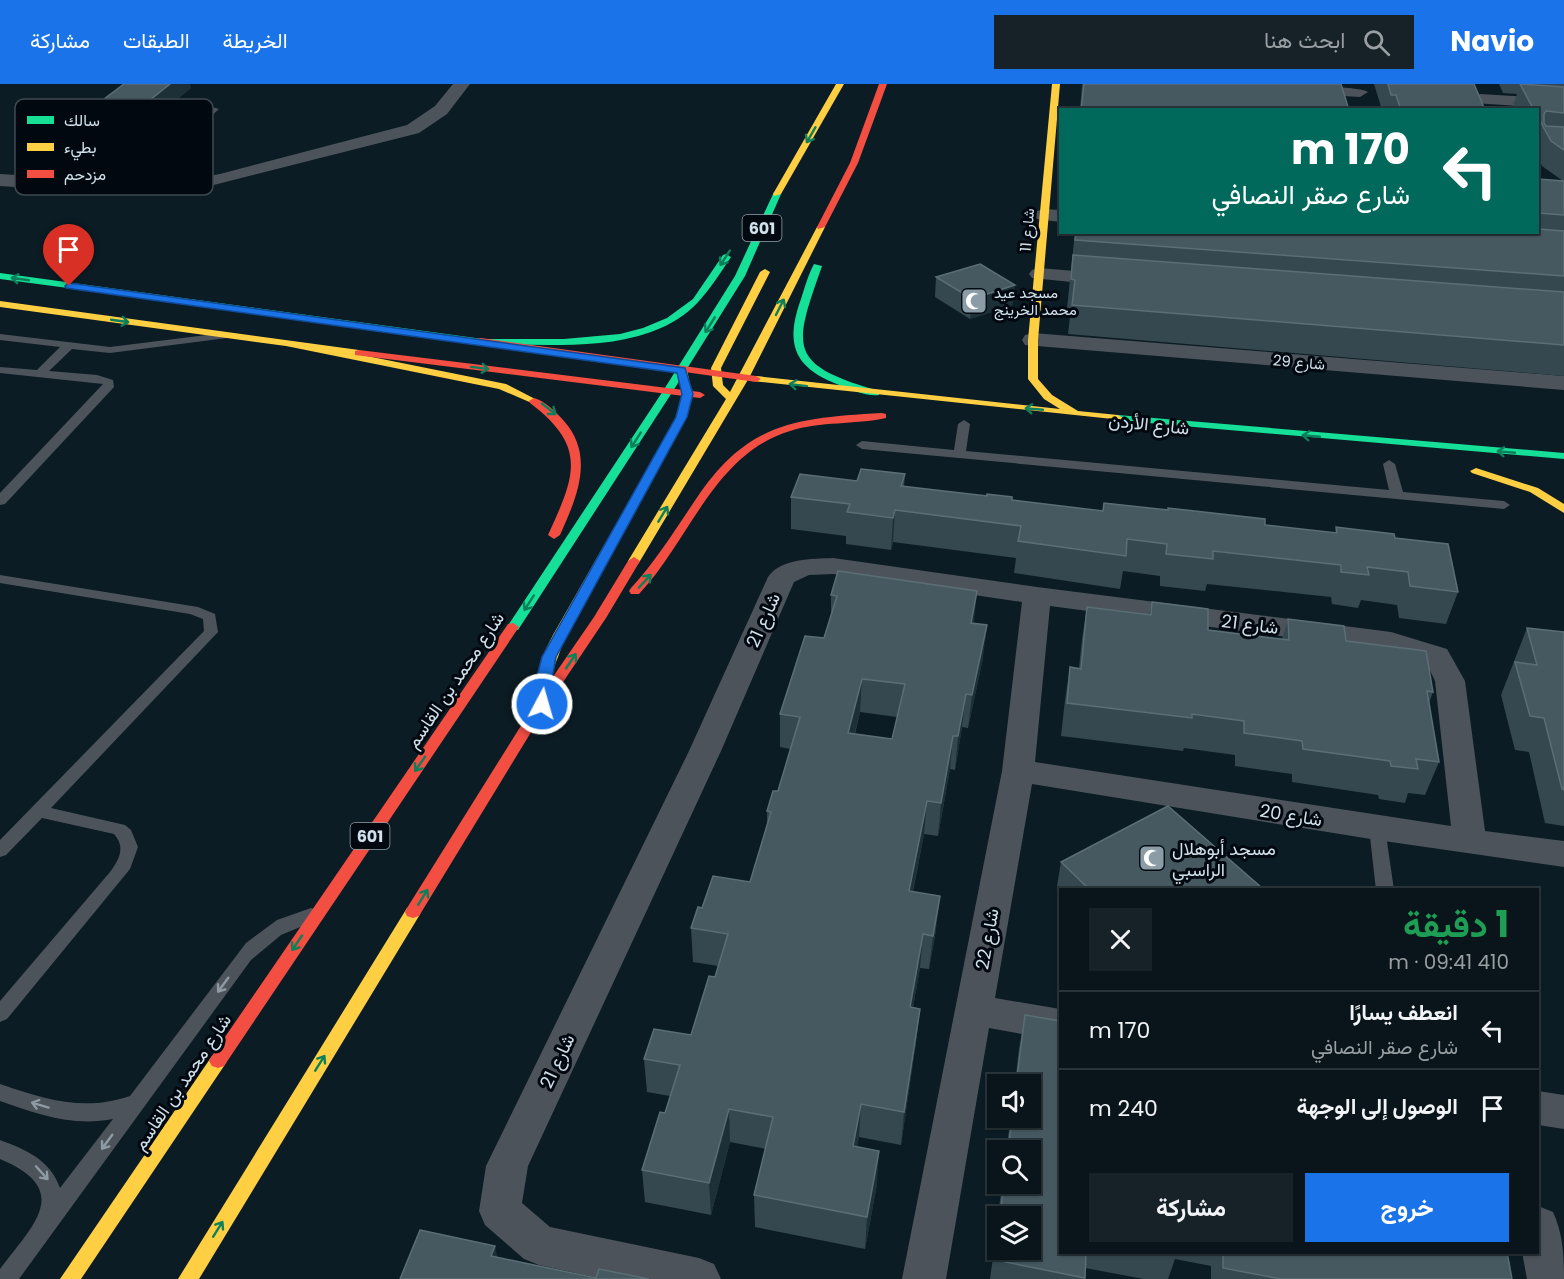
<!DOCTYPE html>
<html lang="ar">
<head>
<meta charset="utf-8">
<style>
	body { margin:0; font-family:Poppins,Vazirmatn,sans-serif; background:#172228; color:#f1f3f6; direction:rtl; height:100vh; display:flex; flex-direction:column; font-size:22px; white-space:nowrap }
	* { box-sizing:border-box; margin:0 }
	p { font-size:20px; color:#999fa3 }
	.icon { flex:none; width:33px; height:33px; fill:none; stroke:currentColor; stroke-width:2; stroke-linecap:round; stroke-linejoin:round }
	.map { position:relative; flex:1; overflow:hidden; direction:ltr }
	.details { position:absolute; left:1059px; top:804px; width:480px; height:366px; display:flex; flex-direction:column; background:#09151b; border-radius:0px; box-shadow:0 2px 4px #0004,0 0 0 2px #29343a; direction:rtl }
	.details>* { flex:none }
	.top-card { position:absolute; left:1059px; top:24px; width:480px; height:126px; border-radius:0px; box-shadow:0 2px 4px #0004,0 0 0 2px #29343a; direction:rtl; background:#00695c; color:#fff; overflow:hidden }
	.fabs { position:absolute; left:987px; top:990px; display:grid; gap:12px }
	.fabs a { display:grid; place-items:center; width:54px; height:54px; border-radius:0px; background:#09151b; box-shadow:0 2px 4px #0004,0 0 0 2px #29343a; font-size:30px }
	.pin { position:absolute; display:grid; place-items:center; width:51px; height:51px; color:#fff; margin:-62px -26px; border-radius:50% 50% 50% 0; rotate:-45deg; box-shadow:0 0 6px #0007 }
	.pin .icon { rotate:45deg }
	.me { position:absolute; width:66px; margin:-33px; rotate:6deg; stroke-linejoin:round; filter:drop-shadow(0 0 4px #0008) }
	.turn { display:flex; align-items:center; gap:21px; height:126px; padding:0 30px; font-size:27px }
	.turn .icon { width:78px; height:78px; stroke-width:2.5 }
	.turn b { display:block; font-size:42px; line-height:51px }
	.round { display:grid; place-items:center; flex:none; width:63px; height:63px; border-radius:0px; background:#172228 }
	.overview { display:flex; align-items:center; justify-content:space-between; height:102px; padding:0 30px }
	h1 { font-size:36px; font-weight:700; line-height:45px; color:#1e9e55 }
	.button { display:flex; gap:12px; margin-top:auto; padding:12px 30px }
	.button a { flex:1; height:69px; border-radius:0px; background:#1a73e8; color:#fff; font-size:24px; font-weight:700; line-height:69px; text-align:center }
	.button a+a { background:#172228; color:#f1f3f6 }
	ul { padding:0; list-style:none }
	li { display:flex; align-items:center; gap:18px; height:78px; padding:0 30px; border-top:2px solid #29343a }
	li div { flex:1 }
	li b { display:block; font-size:22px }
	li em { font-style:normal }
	header { display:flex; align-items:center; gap:36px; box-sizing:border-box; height:84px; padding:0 30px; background:#1a73e8; color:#fff }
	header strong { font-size:28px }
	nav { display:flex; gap:33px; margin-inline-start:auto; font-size:21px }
	.search { width:420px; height:54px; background:#172228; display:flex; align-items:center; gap:15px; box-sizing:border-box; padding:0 21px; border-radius:0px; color:#999fa3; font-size:22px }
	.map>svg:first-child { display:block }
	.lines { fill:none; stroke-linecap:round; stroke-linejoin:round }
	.lane { fill:#4c535b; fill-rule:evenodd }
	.street { fill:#4c535b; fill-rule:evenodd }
	.fast { fill:#16e098; fill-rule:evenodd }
	.slow { fill:#ffcf43; fill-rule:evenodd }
	.jam { fill:#f24e42; fill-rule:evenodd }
	.wall { fill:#354850; fill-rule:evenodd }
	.shaded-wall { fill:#1d3037 }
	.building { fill:#465961; stroke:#5b6e76; stroke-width:1.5; fill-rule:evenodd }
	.oneway { stroke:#0d7f5a }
	.oneway2 { stroke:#8e9aa4 }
	.route { fill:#1a73e8; stroke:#114b97; stroke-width:1.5 }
	.labels { text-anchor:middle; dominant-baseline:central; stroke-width:6; stroke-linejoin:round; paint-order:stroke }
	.far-street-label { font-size:15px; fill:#d1e1ec; stroke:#01080f }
	.far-poi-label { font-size:15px; fill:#d1e1ec; stroke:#01080f; text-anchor:start }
	.shield { fill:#01080f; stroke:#93a0aa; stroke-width:1.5 }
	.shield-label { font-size:16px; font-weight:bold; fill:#d1e1ec }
	.street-label { font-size:18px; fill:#d1e1ec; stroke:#01080f }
	.poi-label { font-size:18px; fill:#d1e1ec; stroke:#01080f; text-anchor:start }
	.key { fill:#01080f; stroke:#3f4951; stroke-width:1.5 }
	.key-label { font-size:16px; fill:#d1e1ec }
</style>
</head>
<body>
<header>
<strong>Navio</strong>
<div class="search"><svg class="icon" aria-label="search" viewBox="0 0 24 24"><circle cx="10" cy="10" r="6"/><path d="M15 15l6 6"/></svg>ابحث هنا</div>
<nav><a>الخريطة</a><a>الطبقات</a><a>مشاركة</a></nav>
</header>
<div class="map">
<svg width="1564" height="1195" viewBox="0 0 1564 1195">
	<rect width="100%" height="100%" fill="#0c1c24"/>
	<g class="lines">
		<path class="lane" d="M197 19 219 25 130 106 122 104 208 26 190 25 102 104H96V100L185 21Z
			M223 249 227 250V254L110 269 72 265 49 287 97 291 113 296 114 303 5 420 0 421V409L103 300 0 289V283L37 286 60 263 0 256V250L110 263Z
			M964 336 970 340 966 367 1389 406 1383 380 1389 376 1395 380 1403 408 1504 417 1510 421 1504 425 862 365 856 361 862 357 954 366 958 340Z
			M0 491 198 523 215 530 218 548 51 724 125 741 131 746 138 763 130 785 7 935 0 938V917L110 788C119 776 126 763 114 750L42 734 6 771 0 773V756L204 547 203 535 190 530 0 499Z
			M1377 738 1383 740 1385 744 1394 806H1376L1369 744 1371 740Z
			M311 824 317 826 320 831 317 836 281 851 251 876 19 1195H0V1185C33 1141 74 1106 0 1075V1056C27 1066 50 1076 60 1104L113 1035C73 1043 37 1030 0 1017V1000C44 1015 84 1028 130 1012L246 859 277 836Z"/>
		<path class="street" d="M453 0H470L447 30 419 49 186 108 127 110 0 102V90L127 98 186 96 220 90 407 41 435 22Z
			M1215 0C1237 0 1359 0 1368 8L1360 13 1223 5Z
			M1480 10 1564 15V25L1474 19 1472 15Z
			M1044 125 1060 126V138L1037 135 1034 131 1037 127Z
			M1039 184 1111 190 1118 192 1121 196 1118 200 1111 202 1032 194 1029 190 1032 186Z
			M1033 249 1564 292V306L1025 261 1022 256 1025 251Z
			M833 474 1037 503 1391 548 1447 565 1465 597 1485 747 1564 757V783L1377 756 1032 700 995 914 1060 925V957L989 944 946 1195H902L1002 687 1022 518 833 490 809 491 794 498 721 667 528 1082 522 1119 550 1143 699 1174 714 1180 721 1195H603L539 1181 524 1175 485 1141 479 1127 486 1082 689 667 768 493C781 474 812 475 833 474ZM1050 522 1388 566 1426 578 1435 597 1451 742 1035 678Z
			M1538 1007 1564 1011V1045L1538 1041Z
			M1538 1122 1553 1128C1563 1150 1564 1171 1564 1195H1527L1522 1168H1538Z"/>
		<path class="fast" d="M774 108 781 110 745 192 673 307 518 546H508L507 543 663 307 735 192Z
			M726 170 731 173C707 209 693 233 651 248 618 260 582 261 548 261 472 261 398 249 323 239 215 224 108 209 0 195V189L483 255H564L620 250 643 244 667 234 693 215 723 171Z
			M814 180 822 182C793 265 787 280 879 307V311C867 313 850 305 839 301 793 284 785 259 801 215 805 203 808 191 814 180Z
			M1118 331 1564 369V375L1114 336 1113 334Z"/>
		<path class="slow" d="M836 0H844L781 110 774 112 773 110Z
			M1052 0H1060L1038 256V295L1052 311 1078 327 1118 331 1123 334 1122 336 752 297 751 295 756 292 1060 325 1044 315 1028 295V256Z
			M821 140 825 143 749 294 640 477 638 480H630L628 477 726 315 713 302 711 284 760 188 765 185 770 188 721 284 723 301 730 308 817 143Z
			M0 217 359 266 364 269 362 271 506 300 539 317 534 320 499 305 286 262 0 223Z
			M682 283 687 286 692 310 687 333 567 551C560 565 556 581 549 594H539L537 591 542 573 553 551 677 333 682 310 677 286Z
			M1476 384 1538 404 1564 420V429L1530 408 1472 389 1470 387Z
			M413 822 419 824 421 828 419 832 199 1195H178L407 824Z
			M218 970 224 972 227 977 224 982 81 1195H60L212 972Z"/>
		<path class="jam" d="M879 0H887L858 79 825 143 818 145 817 143 850 79Z
			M481 254 756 292 761 295 756 298 477 259V255Z
			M359 266 700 308 705 311 700 314 355 271V267Z
			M534 314C545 317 556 328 564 337 595 372 577 413 560 451L554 455 548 451C575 392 588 363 530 319L529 317Z
			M882 329 886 330V334C854 341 821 337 790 347 714 370 690 456 639 510H631L629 507 631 504C656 477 675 446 696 415 747 338 796 334 882 329Z
			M634 473 640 477 606 534 547 622 419 832 413 834 407 832 405 828 407 824 537 616 594 533 628 477Z
			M513 539 519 543 224 982 218 984 212 982 209 977 212 972 508 540Z"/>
	</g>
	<path class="wall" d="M1082 0H1341L1349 26H1080Z
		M1374 0H1474L1485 26H1382Z
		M1499 0H1564V292L1068 250 1071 224H1067L1075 148H1538V95L1563 97 1542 82 1538 73V26H1513L1512 24 1517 10 1503 9Z
		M191 4 86 89 40 86 34 68Z
		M936 193 1013 221 970 235 935 213Z
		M905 390 904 403 1103 427 1104 419 1265 441 1335 449 1336 443 1395 454 1458 508 1446 540 1399 534 1397 521 1361 516 1358 524 1332 520 1331 513 1207 500 1205 507 1160 502V492L1123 487 1120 505 1014 489 1016 474 893 458 891 466 846 460V452L791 445V413L857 397Z
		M831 511 974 539 983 574 968 644 962 643 955 686 950 685 938 752 924 750 913 808 936 846 929 885 920 884 913 923 920 925 916 958 901 1061 859 1053 857 1063 877 1100 865 1165 755 1143 754 1111 766 1065 730 1058 711 1131 645 1118 642 1086 665 1029 670 1012 647 1008 644 975 691 951 715 893 718 882 693 878 691 844 702 824 750 798 767 741V727L778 707 790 665 780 663V630L824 554 831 532ZM860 628 897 633 892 655 855 650Z
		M1152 518 1208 546 1282 555 1288 535 1346 557 1433 608 1429 619 1439 678 1425 711 1408 709 1405 719 1379 715 1378 711 1292 698V690L1235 682V671L1184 664 1183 667 1061 652 1065 616 1070 583 1079 584 1082 555 1087 523 1149 531Z
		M1527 544 1564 548V742L1545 739 1529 668 1515 666 1501 611Z
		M1061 778 1262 804V806H1061L1057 802Z
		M1025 931 1060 1168H1507L1512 1195H1211V1182L1175 1175 1168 1195H1144L1085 1184 1084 1195H990L998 1137V1166L1030 1132H998L1002 1100H1030V1066H1006L1011 1034H1030V1000H1015L1019 965Z"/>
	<path class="shaded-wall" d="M170 0H190L191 4 86 89 81 71Z
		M1015 201 1013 221 970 235 972 215Z
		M895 426 893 458 891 466 893 434Z
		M977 507 974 539H971Z
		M987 541 983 574 968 644 972 611Z
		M862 595 860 628 846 682 848 649Z
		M966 610 962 643 955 686 958 652Z
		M953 652 950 685 938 752 941 719Z
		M927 717 924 750 906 841 909 807Z
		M940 812 936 846 929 885 933 852Z
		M923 850 920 884 907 956 910 923Z
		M920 925 916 958 901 1061 904 1028Z
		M861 1020 859 1053 851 1095 853 1062Z
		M729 1025 730 1058 711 1131 709 1099Z
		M879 1067 877 1100 865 1165 867 1133Z
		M495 1162 502 1194 491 1172Z"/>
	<path class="building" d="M124 0H170L81 71 34 68Z
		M1084 0H1341L1349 26H1081Z
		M1388 0H1474L1485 26H1401L1396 11H1391Z
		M1520 0 1564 3V29L1546 27 1544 30V39L1546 42 1564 43V66L1551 57 1538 33V26H1534Z
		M1538 95 1564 97V131L1538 129Z
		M1538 145 1564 147V192L1075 156 1076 148H1538Z
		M1073 171 1564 208V261L1072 221 1075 196 1071 195Z
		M980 180 1015 201 972 215 936 193Z
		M861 385 905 390 901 402 987 412V410L1012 413V416L1103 427 1104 419 1168 426V424L1265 435V441L1337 449 1336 443 1394 450 1395 454 1448 460 1458 508 1410 502 1408 488 1367 483 1369 491 1341 488V481L1213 467V475L1166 470 1167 460 1127 455 1126 472 1018 457 1021 442 895 426 893 434 847 428 850 420 791 413 800 390 857 397Z
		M838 487 977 507 971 539 987 541 972 611 966 610 958 652H953L941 719 927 717 909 807 940 812 933 852 923 850 910 923 920 925 904 1028 861 1020 853 1062 879 1067 867 1133 754 1111 773 1033 729 1025 709 1099 642 1086 660 1028 665 1029 680 981 644 975 654 945 691 951 709 892 715 893 728 850 691 844 698 823 702 824 713 792 750 798 771 728 767 727 773 707H778L800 633 780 630 805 552 824 554 837 512 831 511ZM862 595 905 600 892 655 848 649Z
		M1152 518 1208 525V546L1289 556 1288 535 1344 542 1346 557 1426 567 1433 608 1427 607 1439 678 1416 675 1418 685 1391 682 1390 677 1303 665 1302 657 1244 649V637L1192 630V634L1067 619 1070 583 1081 585 1087 523 1151 531Z
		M1527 544 1564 548V706L1562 705 1544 634 1530 632 1515 578 1537 581Z
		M1168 722 1262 804 1259 806H1090L1061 778Z
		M1025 931 1060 937V1168H1086L1085 1194 995 1176 998 1152V1166H1030V1132H1000L1004 1100H1030V1066H1008L1012 1034H1030V1000H1016Z
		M420 1146 495 1162 491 1172 596 1194 599 1185 649 1195H400Z
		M1223 1168H1507L1512 1195H1281L1223 1184Z"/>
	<defs><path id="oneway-shaft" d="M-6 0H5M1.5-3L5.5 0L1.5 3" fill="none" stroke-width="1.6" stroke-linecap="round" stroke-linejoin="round" transform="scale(1.5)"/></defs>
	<g class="oneway">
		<use href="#oneway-shaft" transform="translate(811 51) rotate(120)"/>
		<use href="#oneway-shaft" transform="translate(725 174) rotate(123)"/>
		<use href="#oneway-shaft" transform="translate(20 195) rotate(-172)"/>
		<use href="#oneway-shaft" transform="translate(780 223) rotate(-63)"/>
		<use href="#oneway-shaft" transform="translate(120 237) rotate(8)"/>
		<use href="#oneway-shaft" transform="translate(710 241) rotate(122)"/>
		<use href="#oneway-shaft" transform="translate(480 284) rotate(7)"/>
		<use href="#oneway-shaft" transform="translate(798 301) rotate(-173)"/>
		<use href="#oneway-shaft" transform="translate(549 325) rotate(38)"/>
		<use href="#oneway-shaft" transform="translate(1034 325) rotate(-175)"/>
		<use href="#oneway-shaft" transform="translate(1311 352) rotate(-175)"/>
		<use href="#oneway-shaft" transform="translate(636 356) rotate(123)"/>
		<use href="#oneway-shaft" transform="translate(1506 368) rotate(-175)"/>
		<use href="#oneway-shaft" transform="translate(663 430) rotate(-59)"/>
		<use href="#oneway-shaft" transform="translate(645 497) rotate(-47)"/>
		<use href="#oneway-shaft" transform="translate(529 519) rotate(123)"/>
		<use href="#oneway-shaft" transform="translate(571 577) rotate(-56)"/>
		<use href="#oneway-shaft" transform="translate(420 680) rotate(125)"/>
		<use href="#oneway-shaft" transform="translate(423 813) rotate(-58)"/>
		<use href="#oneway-shaft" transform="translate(297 859) rotate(124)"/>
		<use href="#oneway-shaft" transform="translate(320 979) rotate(-58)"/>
		<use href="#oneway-shaft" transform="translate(218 1145) rotate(-58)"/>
	</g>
	<g class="oneway2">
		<use href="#oneway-shaft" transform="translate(223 901) rotate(126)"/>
		<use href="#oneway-shaft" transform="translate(40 1021) rotate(-163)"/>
		<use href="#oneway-shaft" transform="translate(107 1058) rotate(126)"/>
		<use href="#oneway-shaft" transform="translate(42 1089) rotate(48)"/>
	</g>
	<path class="route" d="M69 199 685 284 693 310 687 333 556 573 547 623H537L535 620 536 596 542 573 676 333 682 310 677 289 66 204 65 202Z"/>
	<defs>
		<symbol id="mosque-square" viewBox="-11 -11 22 22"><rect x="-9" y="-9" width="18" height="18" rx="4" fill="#8c9ca6" stroke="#01080f"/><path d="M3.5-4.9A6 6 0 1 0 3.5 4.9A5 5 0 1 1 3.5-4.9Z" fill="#fff"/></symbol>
	</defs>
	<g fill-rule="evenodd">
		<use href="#mosque-square" x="959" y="202" width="30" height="30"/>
		<use href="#mosque-square" x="1137" y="759" width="30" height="30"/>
	</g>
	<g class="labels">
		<g class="far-street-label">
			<text transform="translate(1027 146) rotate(-85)">شارع 11</text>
			<text transform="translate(1299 278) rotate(5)">شارع 29</text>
		</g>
		<g class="far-poi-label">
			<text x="994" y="208">مسجد عيد<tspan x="994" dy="17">محمد الخرينج</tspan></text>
		</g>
		<g class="shield">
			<rect x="742.5" y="131" width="39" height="26" rx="4.5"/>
			<rect x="350.5" y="739" width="39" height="26" rx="4.5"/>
		</g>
		<g class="shield-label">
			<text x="762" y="144">601</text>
			<text x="370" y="752">601</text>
		</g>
		<g class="street-label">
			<text transform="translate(1149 340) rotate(6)">شارع الأردن</text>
			<text transform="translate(763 536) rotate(-66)">شارع 21</text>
			<text transform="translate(1250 540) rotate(7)">شارع 21</text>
			<text transform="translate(455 596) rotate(-56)">شارع محمد بن القاسم</text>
			<text transform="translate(1291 731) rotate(9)">شارع 20</text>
			<text transform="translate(987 855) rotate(-80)">شارع 22</text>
			<text transform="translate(557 977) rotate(-65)">شارع 21</text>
			<text transform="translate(182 998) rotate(-56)">شارع محمد بن القاسم</text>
		</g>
		<g class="poi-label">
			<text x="1172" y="764">مسجد أبوهلال<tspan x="1172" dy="21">الراسبي</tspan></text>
		</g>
	</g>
	<rect x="15" y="15" width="198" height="96" rx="9" class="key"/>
	<rect x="27" y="32" width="27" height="8" fill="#16e098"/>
	<rect x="27" y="59" width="27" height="8" fill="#ffcf43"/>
	<rect x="27" y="86" width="27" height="8" fill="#f24e42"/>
	<g class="key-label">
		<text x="64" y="42">سالك</text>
		<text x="64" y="69">بطيء</text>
		<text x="64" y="96">مزدحم</text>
	</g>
</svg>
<div class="fabs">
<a><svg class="icon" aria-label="sound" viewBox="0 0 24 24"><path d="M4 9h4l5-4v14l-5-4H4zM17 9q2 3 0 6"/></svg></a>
<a><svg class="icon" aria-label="search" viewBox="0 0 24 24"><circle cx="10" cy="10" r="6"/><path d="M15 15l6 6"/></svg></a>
<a><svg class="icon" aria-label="layers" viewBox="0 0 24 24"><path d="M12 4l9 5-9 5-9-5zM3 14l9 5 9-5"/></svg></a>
</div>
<div class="pin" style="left:69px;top:202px;background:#d93025"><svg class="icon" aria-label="arrive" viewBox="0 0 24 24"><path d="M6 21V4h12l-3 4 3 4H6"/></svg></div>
<svg class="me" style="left:542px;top:620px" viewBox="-20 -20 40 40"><circle r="17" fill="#1a73e8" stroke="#fff" stroke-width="3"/><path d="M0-11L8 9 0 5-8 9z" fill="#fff"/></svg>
<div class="top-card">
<div class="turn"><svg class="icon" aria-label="left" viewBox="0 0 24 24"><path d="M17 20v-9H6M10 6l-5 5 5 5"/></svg><div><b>170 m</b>شارع صقر النصافي</div></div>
</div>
<section class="details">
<div class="overview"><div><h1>1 دقيقة</h1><p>410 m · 09:41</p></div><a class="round"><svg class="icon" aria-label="close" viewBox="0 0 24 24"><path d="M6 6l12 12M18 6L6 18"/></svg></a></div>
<ul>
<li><svg class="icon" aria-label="left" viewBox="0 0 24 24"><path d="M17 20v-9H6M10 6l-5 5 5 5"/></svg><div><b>انعطف يسارًا</b><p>شارع صقر النصافي</p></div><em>170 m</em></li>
<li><svg class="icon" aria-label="arrive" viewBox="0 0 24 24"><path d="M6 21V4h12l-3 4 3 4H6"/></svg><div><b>الوصول إلى الوجهة</b></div><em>240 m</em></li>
</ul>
<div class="button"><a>خروج</a><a>مشاركة</a></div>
</section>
</div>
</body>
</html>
